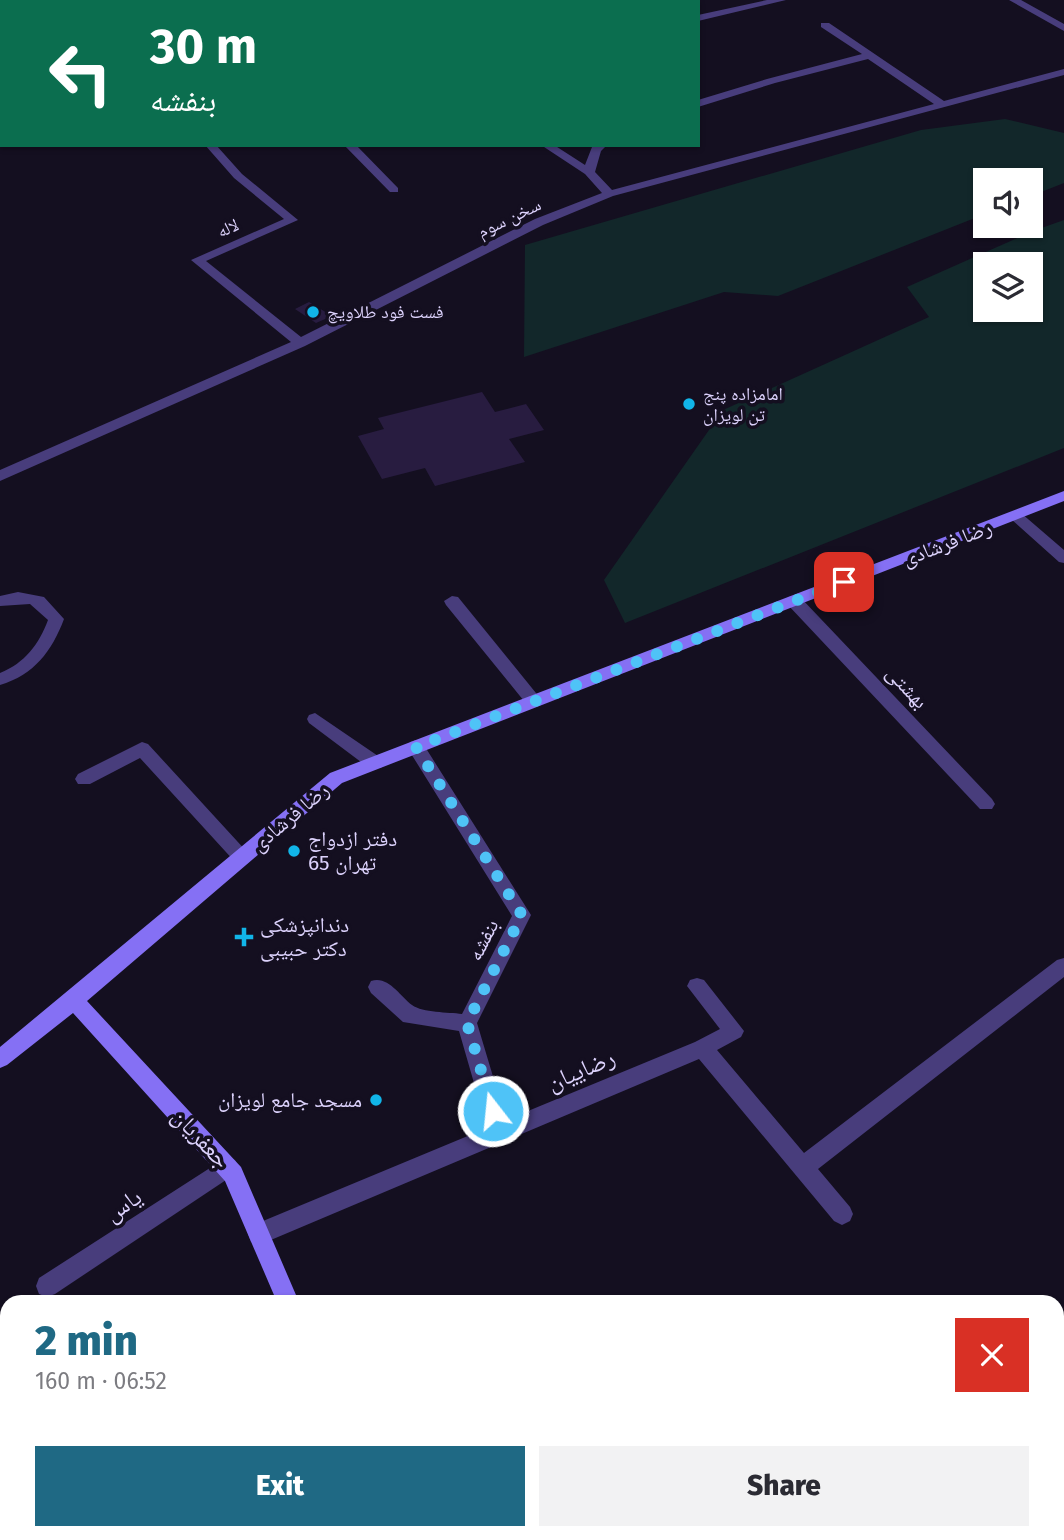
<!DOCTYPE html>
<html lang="en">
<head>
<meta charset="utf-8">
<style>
	body { margin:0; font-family:"Fira Sans","Noto Naskh Arabic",sans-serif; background:#f2f2f3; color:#2b2b33; height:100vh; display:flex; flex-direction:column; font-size:26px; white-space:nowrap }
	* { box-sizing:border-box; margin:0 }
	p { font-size:23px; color:#7c7c81 }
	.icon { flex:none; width:38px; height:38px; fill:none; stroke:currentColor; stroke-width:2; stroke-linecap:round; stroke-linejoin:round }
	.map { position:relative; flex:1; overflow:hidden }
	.drawer { position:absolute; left:0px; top:1295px; width:1064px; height:245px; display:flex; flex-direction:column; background:#fff; border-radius:21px 21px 0 0; box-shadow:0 2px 5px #0004 }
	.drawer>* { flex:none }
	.guide { position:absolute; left:0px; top:0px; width:700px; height:147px; box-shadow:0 2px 5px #0004; background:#0b6e4f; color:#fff; overflow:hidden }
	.controls { position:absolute; left:973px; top:168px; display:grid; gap:14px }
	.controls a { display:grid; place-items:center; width:70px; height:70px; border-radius:0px; background:#fff; box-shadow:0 2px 5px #0004; font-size:35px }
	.pin { position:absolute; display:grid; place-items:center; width:60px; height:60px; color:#fff; margin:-30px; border-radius:14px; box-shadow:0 4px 10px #0006 }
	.me { position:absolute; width:77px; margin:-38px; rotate:344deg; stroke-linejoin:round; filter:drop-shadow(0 0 5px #0008) }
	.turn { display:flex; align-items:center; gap:24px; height:147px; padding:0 35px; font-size:32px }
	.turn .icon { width:91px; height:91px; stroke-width:2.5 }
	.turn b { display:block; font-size:49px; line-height:60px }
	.round { display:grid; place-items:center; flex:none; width:74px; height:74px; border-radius:0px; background:#f2f2f3 }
	.summary { display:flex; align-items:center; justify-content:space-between; height:119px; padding:0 35px }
	h1 { font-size:42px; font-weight:800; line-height:52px; color:#1f6984 }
	.action { display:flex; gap:14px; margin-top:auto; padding:14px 35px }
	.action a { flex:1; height:80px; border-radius:0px; background:#1f6984; color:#fff; font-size:28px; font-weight:800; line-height:80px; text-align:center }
	.action a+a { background:#f2f2f3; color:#2b2b33 }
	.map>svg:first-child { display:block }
	.green { fill:#12272a; fill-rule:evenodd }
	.building { fill:#281c40 }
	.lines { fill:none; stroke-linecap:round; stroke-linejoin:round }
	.minor { fill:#483d7c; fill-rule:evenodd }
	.secondary { fill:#8570f4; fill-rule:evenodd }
	.route { stroke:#4fc3f7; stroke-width:12; stroke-dasharray:0 21.6 }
	.poi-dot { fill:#11b5e8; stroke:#140f20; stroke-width:2.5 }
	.labels { text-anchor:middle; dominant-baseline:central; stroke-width:7; stroke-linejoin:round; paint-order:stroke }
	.far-street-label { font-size:18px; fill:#dcd2fc; stroke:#140f20 }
	.far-poi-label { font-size:18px; fill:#dcd2fc; stroke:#140f20; text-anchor:start }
	.street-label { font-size:21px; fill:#dcd2fc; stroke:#140f20 }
	.poi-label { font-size:21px; fill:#dcd2fc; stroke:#140f20; text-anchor:start }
	.near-street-label { font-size:24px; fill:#dcd2fc; stroke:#140f20 }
</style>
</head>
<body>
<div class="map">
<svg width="1064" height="1540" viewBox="0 0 1064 1540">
	<rect width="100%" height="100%" fill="#140f20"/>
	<path class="green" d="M1005 119 1064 133V183L1031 196V180H985V214L778 296 724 292 524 357 525 245 921 130Z
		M1064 220V448L625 623 604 580 723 410 929 317 907 287 1033 231ZM985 264H1031V310H985Z"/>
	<path class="building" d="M309 302 332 316 316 323 295 309Z
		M482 392 495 412 526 404 544 430 509 439 525 462 435 486 425 468 382 479 358 436 384 429 378 418Z"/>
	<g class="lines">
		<path class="minor" d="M300 0H325L299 2Z
			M767 0H786L698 21V15Z
			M1009 0H1021L1064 24V31Z
			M821 23H829L944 101 1064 69V75L613 196 543 225 305 346 0 481V470L291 342 191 260 284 219 234 178 205 145H216L242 174 298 220 206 261 301 337 535 219 602 193 585 174 541 145H554L585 165 592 147 607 145 601 151 595 172 612 190 934 104 868 59 775 83 698 107V100L767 79 862 54 821 27Z
			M0 34H2V40H0Z
			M0 125H2V131H0Z
			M344 145H356L398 188V192H390Z
			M1016 511 1021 513 1064 550V563L1059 562 1011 519 1009 516Z
			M18 592 44 597 64 619C52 651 34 675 0 685V673C25 663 39 644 48 620L30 604 0 606V596Z
			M452 596 458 597 540 698 542 702 540 706H528L446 605 444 601Z
			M794 596 800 597 992 799 995 804 992 809H980L788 605 786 601 788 597Z
			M315 713 381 758 384 763 381 768H369L309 723 307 719 309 715Z
			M416 740 422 742 531 915 477 1023 506 1120 695 1042 720 1029 687 986 690 980 697 978 704 980 744 1031 741 1037 717 1050 804 1153 1057 960 1064 958V977L818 1169 850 1207 853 1214 850 1221 842 1225 834 1221 699 1059 259 1245 251 1242 248 1234 251 1226 487 1128 459 1031 403 1022 371 993 368 987 371 981C388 975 400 996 412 1005 423 1013 448 1012 462 1014L512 916 410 752 407 747 410 742Z
			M142 742 148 744 248 853 251 858 248 863 242 865 236 863 140 758 90 784H78L75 779 78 774Z
			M227 1157 235 1160 238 1167 235 1174 55 1294 47 1297 39 1294 36 1286 39 1278Z
			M1064 1343V1373L1057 1376V1346Z
			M188 1533H248L245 1540H185Z
			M921 1533H948L945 1540H918Z"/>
		<path class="secondary" d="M1064 491V501L342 783 87 1001 241 1167 299 1302H277L225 1181 73 1013 7 1065 0 1068V1047L330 773Z
			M345 1533H371L373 1540H347Z"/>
	</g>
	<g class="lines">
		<path class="route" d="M493 1111 467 1023 522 915 416 747 844 582"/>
	</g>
	<g class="poi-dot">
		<circle cx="313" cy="312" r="7"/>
		<circle cx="689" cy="404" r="7"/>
		<circle cx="294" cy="851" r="7"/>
		<path d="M240.5 926.5h7v7h7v7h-7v7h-7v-7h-7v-7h7z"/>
		<circle cx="376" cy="1100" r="7"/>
	</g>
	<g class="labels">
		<g class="far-street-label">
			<text transform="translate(509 218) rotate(-26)">سخن سوم</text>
			<text transform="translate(228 228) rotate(-23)">لاله</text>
		</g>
		<g class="far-poi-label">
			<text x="327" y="312">فست فود طلاویچ</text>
			<text x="703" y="394">امامزاده پنج<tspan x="703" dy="21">تن لویزان</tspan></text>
		</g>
		<g class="street-label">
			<text transform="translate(947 543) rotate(-21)">رضا فرشادی</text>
			<text transform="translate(907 687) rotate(47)">بهشتی</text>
			<text transform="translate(290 817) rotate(-40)">رضا فرشادی</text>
			<text transform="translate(483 940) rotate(-63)">بنفشه</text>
		</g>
		<g class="poi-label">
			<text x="308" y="839">دفتر ازدواج<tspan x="308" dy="24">65 تهران</tspan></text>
			<text x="260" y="925">دندانپزشکی<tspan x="260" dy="24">دکتر حبیبی</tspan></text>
			<text x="362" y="1100" text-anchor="end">مسجد جامع لویزان</text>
		</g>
		<g class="near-street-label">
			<text transform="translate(581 1070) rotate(-23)">رضاییان</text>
			<text transform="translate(201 1138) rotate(47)">جعفریان</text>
			<text transform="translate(123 1205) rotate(-34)">یاس</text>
		</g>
	</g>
</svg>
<div class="controls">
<a><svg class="icon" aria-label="sound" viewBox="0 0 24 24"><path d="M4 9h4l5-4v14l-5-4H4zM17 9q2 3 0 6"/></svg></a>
<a><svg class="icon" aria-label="layers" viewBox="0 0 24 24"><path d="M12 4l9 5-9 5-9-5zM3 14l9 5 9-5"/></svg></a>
</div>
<div class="pin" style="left:844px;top:582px;background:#d93025"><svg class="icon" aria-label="arrive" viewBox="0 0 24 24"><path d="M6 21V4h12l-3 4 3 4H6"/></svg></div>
<svg class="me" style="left:493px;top:1111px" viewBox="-20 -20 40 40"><circle r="17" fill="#4fc3f7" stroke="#fff" stroke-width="3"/><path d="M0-11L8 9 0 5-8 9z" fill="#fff"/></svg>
<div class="guide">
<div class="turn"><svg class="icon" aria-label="left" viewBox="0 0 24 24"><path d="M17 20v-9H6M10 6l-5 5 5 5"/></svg><div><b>30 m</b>بنفشه</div></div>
</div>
<section class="drawer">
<div class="summary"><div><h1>2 min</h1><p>160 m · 06:52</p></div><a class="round" style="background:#d93025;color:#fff"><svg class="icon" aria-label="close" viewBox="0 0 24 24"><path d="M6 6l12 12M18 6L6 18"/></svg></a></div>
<div class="action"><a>Exit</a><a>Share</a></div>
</section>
</div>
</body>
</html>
